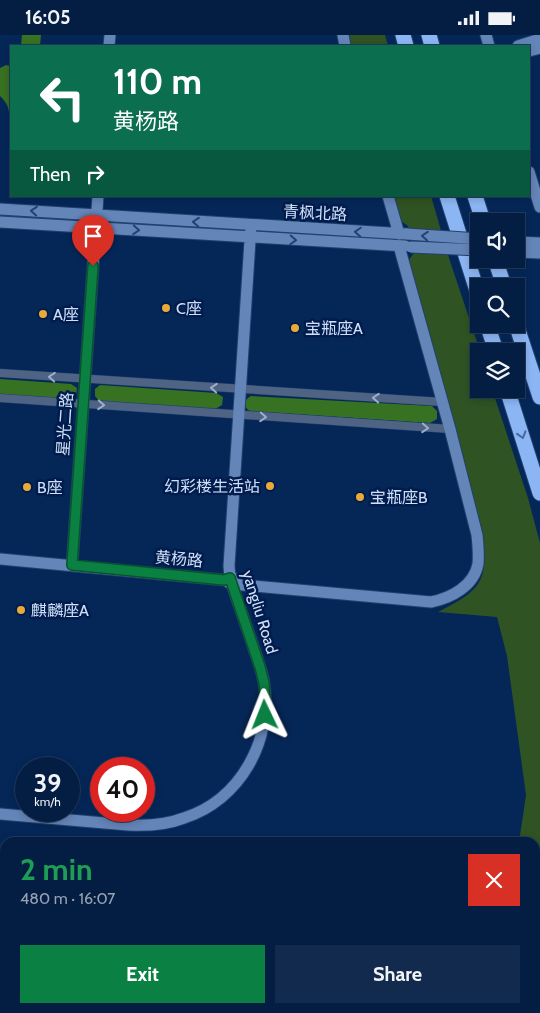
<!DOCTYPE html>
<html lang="en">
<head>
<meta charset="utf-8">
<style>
	body { margin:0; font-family:Cabin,"Noto Sans SC",sans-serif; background:#122a4d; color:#f1f3f6; height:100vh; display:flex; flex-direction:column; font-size:19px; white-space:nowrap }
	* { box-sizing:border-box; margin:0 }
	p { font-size:16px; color:#97a2b2 }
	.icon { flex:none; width:28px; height:28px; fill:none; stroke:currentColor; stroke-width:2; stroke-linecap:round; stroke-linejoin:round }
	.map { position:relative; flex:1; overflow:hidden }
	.side { position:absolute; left:0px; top:802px; width:540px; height:176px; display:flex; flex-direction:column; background:#041d42; border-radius:15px 15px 0 0; box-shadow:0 2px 8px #0003,0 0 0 1px #253b5b }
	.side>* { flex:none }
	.top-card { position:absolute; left:10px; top:10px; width:520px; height:152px; border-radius:0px; box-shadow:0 2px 8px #0003,0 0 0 1px #253b5b; background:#0b6e4f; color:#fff; overflow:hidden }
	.buttons { position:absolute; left:470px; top:178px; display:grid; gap:10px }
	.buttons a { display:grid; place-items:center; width:55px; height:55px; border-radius:0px; background:#041d42; box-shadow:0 2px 8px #0003,0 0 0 1px #253b5b; font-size:25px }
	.speed { position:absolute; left:15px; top:722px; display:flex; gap:10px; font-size:25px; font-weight:700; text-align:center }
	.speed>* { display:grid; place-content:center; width:65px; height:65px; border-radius:50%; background:#041d42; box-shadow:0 2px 8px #0003,0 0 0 1px #253b5b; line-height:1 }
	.speed small { font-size:12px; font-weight:400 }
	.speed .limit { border:8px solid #d22; background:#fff; color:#111 }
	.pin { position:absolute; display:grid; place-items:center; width:42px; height:42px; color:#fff; margin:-51px -21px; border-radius:50% 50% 50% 0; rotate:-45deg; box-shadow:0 0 5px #0007 }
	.pin .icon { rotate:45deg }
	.me { position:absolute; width:55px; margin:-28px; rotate:358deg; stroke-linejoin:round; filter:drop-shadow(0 0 4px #0008) }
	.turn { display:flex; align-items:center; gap:18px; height:105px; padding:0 20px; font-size:22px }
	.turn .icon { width:65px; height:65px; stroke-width:2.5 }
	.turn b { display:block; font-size:35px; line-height:42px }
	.then { display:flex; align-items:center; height:48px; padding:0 20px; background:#0003; gap:10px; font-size:19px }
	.round { display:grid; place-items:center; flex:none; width:52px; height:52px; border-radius:0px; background:#122a4d }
	.summary { display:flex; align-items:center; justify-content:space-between; height:85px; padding:0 20px }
	h1 { font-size:30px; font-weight:700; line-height:38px; color:#1e9e55 }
	.action { display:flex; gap:10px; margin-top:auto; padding:10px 20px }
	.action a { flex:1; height:58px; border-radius:0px; background:#0b8043; color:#fff; font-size:20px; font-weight:700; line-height:58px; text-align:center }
	.action a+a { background:#122a4d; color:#f1f3f6 }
	.status { display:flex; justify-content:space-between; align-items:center; height:35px; padding:0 25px; background:#041d42; direction:ltr }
	.status svg { height:14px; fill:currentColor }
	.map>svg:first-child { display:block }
	.green { fill:#2f5323 }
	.forest { fill:#377122 }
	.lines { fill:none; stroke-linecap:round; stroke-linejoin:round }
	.street-casing { stroke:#21416f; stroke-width:9 }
	.secondary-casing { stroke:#21416f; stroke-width:13 }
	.highway-casing { stroke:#21416f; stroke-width:17 }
	.street { stroke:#4f6484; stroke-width:8 }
	.secondary { stroke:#6485b8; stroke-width:11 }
	.highway { stroke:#8cb5f4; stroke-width:15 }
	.secondary-bridge-casing { stroke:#21416f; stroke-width:13; stroke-linecap:butt }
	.secondary-bridge { stroke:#6485b8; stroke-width:11 }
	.oneway { stroke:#234172 }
	.oneway2 { stroke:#9caeca }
	.oneway3 { stroke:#4668a0 }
	.route-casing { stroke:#07532c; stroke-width:12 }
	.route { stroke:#0b8043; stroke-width:9 }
	.poi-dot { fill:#e9ab38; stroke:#001c4d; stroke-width:2 }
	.labels { text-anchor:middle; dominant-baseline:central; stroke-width:5; stroke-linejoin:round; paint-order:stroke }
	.street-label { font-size:16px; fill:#d0e0f9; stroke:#001c4d }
	.poi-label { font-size:16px; fill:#d0e0f9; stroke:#001c4d; text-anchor:start }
</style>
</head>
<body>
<div class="status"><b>16:05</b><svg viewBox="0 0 49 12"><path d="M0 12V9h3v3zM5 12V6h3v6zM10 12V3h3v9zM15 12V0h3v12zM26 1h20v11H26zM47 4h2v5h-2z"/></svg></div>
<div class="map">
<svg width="540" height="978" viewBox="0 0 540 978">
	<rect width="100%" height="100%" fill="#052758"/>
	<path class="green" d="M348 0H385L388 11H350Z
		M393 161H431L448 220 480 316H479V354H492L528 463 540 508V932L535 939V808L519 807 526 760 507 621 497 582 438 577C482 555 489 546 482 497L408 226 414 218 408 191 401 186Z
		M420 974H506L501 978H411Z"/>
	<path class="forest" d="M22 0H41L40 11H21Z
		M6 30 11 31V77H9C8 70 5 66 0 61V33Z
		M0 344 71 349 77 353 76 360 70 364 0 359Z
		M100 350 216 358 223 362 222 370 215 374 99 366 95 361V354Z
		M251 361 432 371 437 376V384L430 388 250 376C243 372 243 365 251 361Z"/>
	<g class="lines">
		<defs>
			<path id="street" d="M0 338 442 367
				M0 363 450 394"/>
			<path id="secondary" d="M343 0 345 11
				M486 0 489 11
				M109 11 110 0
				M518 11 540 4
				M529 16 540 13
				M529 137 540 172
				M388 161 399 199
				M0 174 407 199
				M0 187 405 211
				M516 207 540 208
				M516 217 540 218
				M0 524 224 545 230 543 236 544
				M72 530 98 161
				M228 547 232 549 431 567C451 563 474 551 478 529 479 519 478 510 477 500L450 394 399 211
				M0 779 128 790C147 791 166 790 184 783 240 765 273 706 264 648 262 635 256 621 252 608 245 587 237 565 230 543L229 531 251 190"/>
			<path id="highway" d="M403 0 406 11
				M429 0 432 11
				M447 161 479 262
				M475 161 483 186
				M495 224 504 251
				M487 289 496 316
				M516 289 540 362
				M507 354 540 458
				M535 949 540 943
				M535 970 540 963
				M510 978 514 974"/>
		</defs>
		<use href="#street" class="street-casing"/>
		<use href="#secondary" class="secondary-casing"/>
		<use href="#highway" class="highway-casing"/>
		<use href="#street" class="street"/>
		<use href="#secondary" class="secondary"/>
		<use href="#highway" class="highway"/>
		<defs>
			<path id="secondary-bridge" d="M407 199 479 204
				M411 212 479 215"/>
		</defs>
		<use href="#secondary-bridge" class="secondary-bridge-casing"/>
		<use href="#secondary-bridge" class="secondary-bridge"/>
	</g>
	<defs><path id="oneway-chevron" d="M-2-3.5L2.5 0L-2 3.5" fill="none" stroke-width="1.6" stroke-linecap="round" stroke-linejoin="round" transform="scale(1.25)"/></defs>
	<g class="oneway">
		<use href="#oneway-chevron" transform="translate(34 176) rotate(-176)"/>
		<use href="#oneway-chevron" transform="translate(196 187) rotate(-176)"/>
		<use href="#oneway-chevron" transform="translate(136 195) rotate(4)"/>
		<use href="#oneway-chevron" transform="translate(358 197) rotate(-177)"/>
		<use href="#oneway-chevron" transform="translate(425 201) rotate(-176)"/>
		<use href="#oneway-chevron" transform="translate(293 205) rotate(3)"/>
	</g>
	<g class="oneway2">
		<use href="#oneway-chevron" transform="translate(52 342) rotate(-176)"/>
		<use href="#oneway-chevron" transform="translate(214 353) rotate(-176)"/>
		<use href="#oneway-chevron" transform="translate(376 363) rotate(-176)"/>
		<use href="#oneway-chevron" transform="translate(101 370) rotate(4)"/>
		<use href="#oneway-chevron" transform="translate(263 382) rotate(4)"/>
		<use href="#oneway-chevron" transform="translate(425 393) rotate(4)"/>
	</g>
	<use class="oneway3" href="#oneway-chevron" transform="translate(522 400) rotate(73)"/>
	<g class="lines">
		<defs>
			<path id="route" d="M93 231 72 530 224 545 230 543 260 632 264 648 265 664V680"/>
		</defs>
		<use href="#route" class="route-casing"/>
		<use href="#route" class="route"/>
	</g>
	<g class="poi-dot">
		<circle cx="166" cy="273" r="5"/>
		<circle cx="43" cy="279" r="5"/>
		<circle cx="295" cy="293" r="5"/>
		<circle cx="270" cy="451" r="5"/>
		<circle cx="27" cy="452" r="5"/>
		<circle cx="360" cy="462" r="5"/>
		<circle cx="21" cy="575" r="5"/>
	</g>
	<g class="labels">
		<g class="street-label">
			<text transform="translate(315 178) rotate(3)">青枫北路</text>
			<text transform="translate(65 389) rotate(-86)">星光二路</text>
			<text transform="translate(179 524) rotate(5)">黄杨路</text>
			<text transform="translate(260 577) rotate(73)">yangliu Road</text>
		</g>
		<g class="poi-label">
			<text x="176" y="273">C座</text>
			<text x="53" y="279">A座</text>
			<text x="305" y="293">宝瓶座A</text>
			<text x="260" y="451" text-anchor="end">幻彩楼生活站</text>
			<text x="37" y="452">B座</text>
			<text x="370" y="462">宝瓶座B</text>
			<text x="31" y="575">麒麟座A</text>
		</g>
	</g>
</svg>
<div class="buttons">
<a><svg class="icon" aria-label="sound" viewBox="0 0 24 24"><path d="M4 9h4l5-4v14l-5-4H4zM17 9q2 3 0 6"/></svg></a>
<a><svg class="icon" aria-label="search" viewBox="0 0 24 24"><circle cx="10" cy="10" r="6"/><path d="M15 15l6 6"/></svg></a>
<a><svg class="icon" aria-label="layers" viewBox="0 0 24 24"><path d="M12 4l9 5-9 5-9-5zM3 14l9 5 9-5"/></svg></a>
</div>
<div class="speed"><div>39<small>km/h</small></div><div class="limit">40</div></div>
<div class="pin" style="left:93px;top:231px;background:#d93025"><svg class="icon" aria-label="arrive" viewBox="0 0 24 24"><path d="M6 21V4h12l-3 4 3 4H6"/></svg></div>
<svg class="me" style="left:265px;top:680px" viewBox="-20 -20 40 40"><path d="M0-17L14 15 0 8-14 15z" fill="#0b8043" stroke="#fff" stroke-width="4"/></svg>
<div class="top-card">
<div class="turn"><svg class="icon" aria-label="left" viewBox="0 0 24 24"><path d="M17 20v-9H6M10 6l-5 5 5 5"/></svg><div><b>110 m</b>黄杨路</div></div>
<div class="then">Then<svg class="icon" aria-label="right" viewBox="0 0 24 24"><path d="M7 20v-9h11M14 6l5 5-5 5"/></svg></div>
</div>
<section class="side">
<div class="summary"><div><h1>2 min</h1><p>480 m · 16:07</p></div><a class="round" style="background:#d93025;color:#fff"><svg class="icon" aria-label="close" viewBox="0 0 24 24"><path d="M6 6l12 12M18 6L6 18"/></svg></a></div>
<div class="action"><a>Exit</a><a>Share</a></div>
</section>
</div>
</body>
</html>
